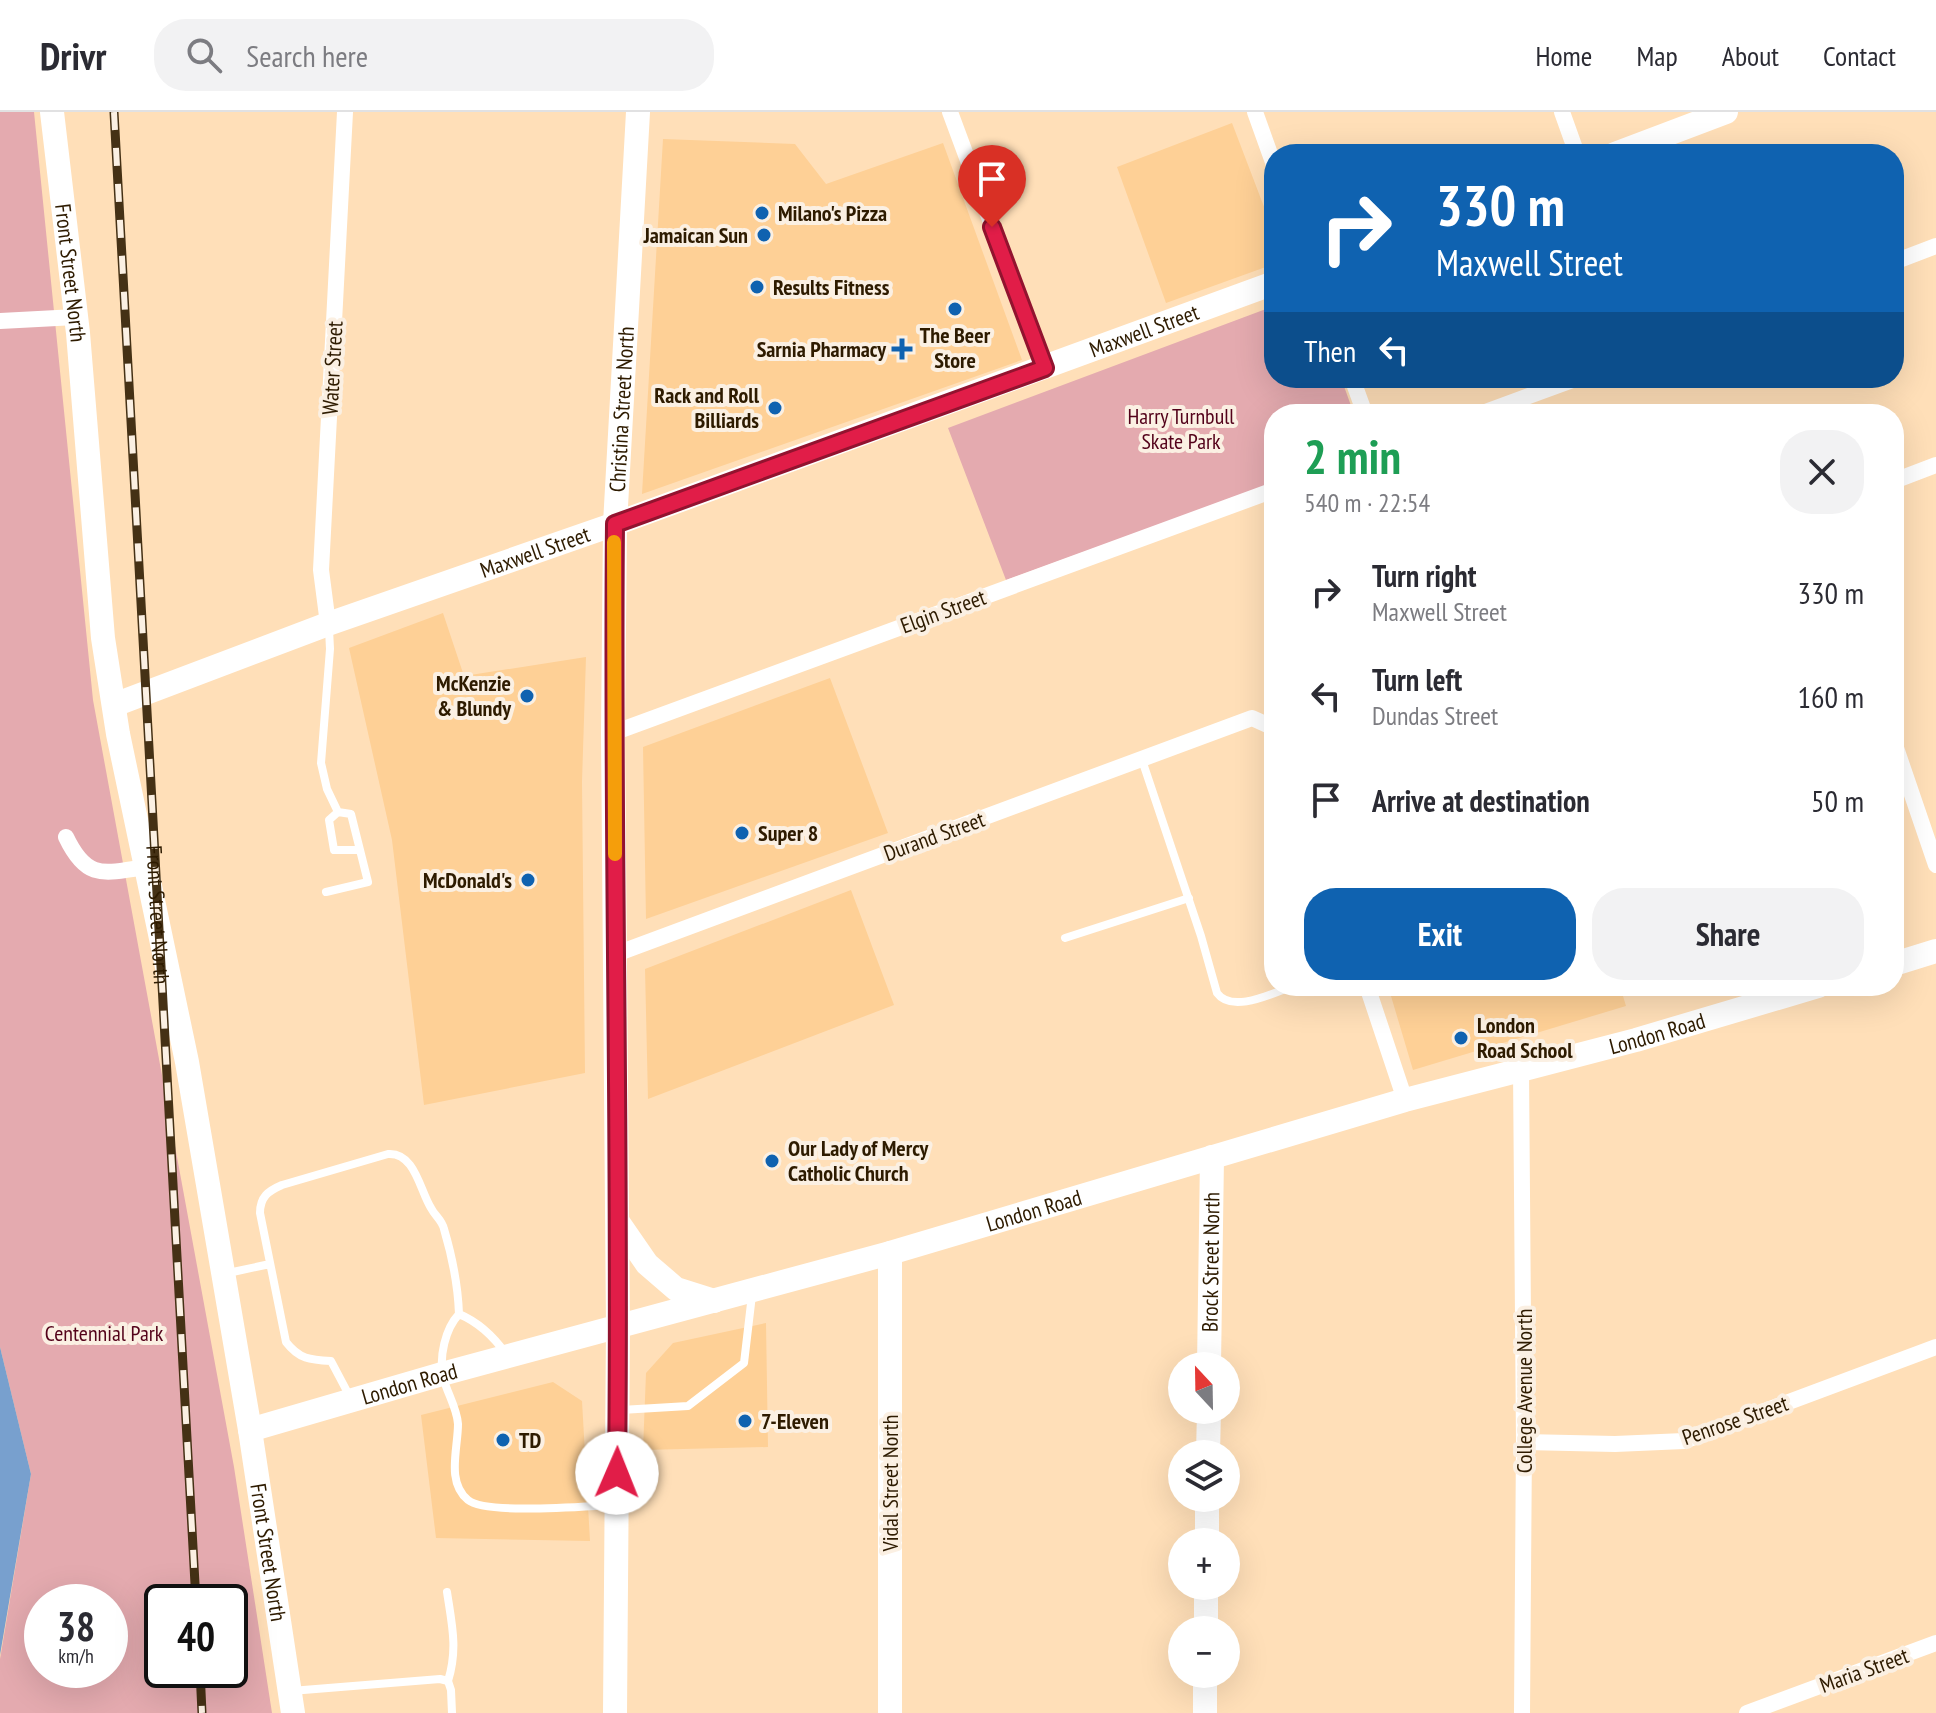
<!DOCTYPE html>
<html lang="en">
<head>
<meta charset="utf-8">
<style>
	body { margin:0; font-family:"PT Sans Narrow",sans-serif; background:#f2f2f3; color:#2b2b33; height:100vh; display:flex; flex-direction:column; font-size:30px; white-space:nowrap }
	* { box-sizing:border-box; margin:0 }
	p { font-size:26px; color:#7c7c81 }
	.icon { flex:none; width:44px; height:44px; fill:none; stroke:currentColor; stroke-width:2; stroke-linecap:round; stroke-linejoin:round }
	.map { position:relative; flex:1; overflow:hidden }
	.side { position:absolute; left:1264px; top:292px; width:640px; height:592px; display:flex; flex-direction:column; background:#fff; border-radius:32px; box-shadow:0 8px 32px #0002 }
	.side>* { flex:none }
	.hud { position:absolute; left:1264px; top:32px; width:640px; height:244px; border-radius:32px; box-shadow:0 8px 32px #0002; background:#0f62b0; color:#fff; overflow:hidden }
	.needle { width:52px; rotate:338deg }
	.buttons { position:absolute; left:1168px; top:1240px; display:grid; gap:16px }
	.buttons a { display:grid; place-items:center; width:72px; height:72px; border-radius:50%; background:#fff; box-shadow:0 8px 32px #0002; font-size:40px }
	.speed { position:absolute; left:24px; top:1472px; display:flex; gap:16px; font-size:40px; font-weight:700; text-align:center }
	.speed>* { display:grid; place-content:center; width:104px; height:104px; border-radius:50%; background:#fff; box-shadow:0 8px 32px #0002; line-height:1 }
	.speed small { font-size:20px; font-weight:400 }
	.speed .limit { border:4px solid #111; border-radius:12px; background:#fff; color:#111 }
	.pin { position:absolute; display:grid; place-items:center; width:68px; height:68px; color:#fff; margin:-82px -34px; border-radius:50% 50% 50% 0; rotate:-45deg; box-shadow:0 0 8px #0007 }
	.pin .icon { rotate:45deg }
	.me { position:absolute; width:88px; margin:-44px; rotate:1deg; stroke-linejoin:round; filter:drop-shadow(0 0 6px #0008) }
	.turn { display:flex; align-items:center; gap:28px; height:168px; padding:0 40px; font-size:36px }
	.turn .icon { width:104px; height:104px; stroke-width:2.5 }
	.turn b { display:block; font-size:56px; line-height:68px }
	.then { display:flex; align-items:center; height:76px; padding:0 40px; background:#0003; gap:16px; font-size:30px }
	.round { display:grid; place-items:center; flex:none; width:84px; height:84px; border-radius:32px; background:#f2f2f3 }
	.summary { display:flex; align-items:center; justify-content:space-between; height:136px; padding:0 40px }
	h1 { font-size:48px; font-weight:700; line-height:60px; color:#1e9e55 }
	.action { display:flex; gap:16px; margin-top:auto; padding:16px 40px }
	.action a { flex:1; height:92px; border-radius:32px; background:#0f62b0; color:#fff; font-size:32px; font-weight:700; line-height:92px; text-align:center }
	.action a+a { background:#f2f2f3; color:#2b2b33 }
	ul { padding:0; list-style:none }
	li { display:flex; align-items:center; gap:24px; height:104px; padding:0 40px }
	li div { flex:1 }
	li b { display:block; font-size:30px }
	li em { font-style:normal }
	header { display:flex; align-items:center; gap:48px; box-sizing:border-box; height:112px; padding:0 40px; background:#fff; border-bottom:2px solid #e1e1e2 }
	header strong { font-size:38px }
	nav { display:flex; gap:44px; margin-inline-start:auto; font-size:28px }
	.search { width:560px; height:72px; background:#f2f2f3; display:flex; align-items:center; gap:20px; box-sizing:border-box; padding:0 28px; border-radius:32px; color:#7c7c81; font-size:30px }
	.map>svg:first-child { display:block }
	.built { fill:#fed096 }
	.green { fill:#e4aaaf; fill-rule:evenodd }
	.water { fill:#78a0ce }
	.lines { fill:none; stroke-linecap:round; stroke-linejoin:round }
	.lane { stroke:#fff; stroke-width:8 }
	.street { stroke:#fff; stroke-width:16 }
	.secondary { stroke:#fff; stroke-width:24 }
	.rail-casing { stroke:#453115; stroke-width:9 }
	.rail { stroke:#fbf0e3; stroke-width:6; stroke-dasharray:18; stroke-linecap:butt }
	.route-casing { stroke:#92132f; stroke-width:20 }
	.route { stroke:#e11d48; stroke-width:14 }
	.slow { stroke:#f59e0b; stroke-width:14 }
	.poi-dot { fill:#0f62b0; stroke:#fbf0e3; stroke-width:3 }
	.labels { text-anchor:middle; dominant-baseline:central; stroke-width:8; stroke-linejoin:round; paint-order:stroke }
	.poi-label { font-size:22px; font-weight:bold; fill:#2e1b00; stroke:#fbf0e3; text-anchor:start }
	.street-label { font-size:22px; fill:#2e1b00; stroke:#fbf0e3 }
	.park-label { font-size:22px; fill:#53021a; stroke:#fbf0e3 }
</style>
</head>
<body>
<header>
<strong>Drivr</strong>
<div class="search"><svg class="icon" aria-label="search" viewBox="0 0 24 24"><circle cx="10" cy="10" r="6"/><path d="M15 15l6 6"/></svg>Search here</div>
<nav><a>Home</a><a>Map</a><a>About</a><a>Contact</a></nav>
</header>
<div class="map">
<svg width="1936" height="1601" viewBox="0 0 1936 1601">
	<rect width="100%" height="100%" fill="#ffdfb8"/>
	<path class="built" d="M1232 11 1274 121V152L1166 191 1117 55Z
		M663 27 795 32 826 72 943 31 1022 248 642 382Z
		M443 501 464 564 586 545 582 670 585 961 424 993 392 728 349 536Z
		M830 566 888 721 646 807 643 635Z
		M851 778 894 893 648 987 645 857Z
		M1388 874H1620L1626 894 1413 958Z
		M766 1211 768 1335 643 1338 646 1261 673 1231Z
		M553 1270 582 1289 590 1429 436 1426 421 1303Z"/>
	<path class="green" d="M0 0H34L93 588 234 1355 272 1601H0V1547L31 1362 0 1235ZM42 1490H110V1558H42ZM162 1490H230V1558H162Z
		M1274 194V266H1341L1354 302H1274V371L1006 468 948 316Z"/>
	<path class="water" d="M0 1235 31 1362 0 1543Z"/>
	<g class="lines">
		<path class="lane" d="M1142 648 1201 824 1217 881C1232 902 1273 881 1293 874
			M338 700 329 708 334 738H360
			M326 780 368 770 351 702 338 700 327 677 321 651 330 537 329 517
			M1065 826 1189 786
			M228 1161 270 1152
			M506 1242C494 1225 478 1210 459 1202 445 1217 439 1245 443 1265 447 1281 457 1296 458 1312 458 1337 446 1370 468 1388 486 1403 587 1394 614 1393
			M350 1285 331 1249C310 1248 299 1247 286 1230L260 1101C260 1085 268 1079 282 1073L388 1042C415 1040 420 1079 431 1096 435 1104 442 1108 444 1117 452 1144 458 1174 459 1202
			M621 1298 688 1294 744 1251 752 1183
			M447 1480C452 1513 458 1537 448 1569
			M291 1579 440 1567 448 1569 451 1578 452 1601"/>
		<path class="street" d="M950 0 1045 256
			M1255 0 1274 53
			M1562 0 1577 42
			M1894 150 1936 134
			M0 209 76 205
			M1352 266 1365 302
			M1480 302 1578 266
			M1894 369 1936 353
			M328 512 321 458 345 0
			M613 621 1274 378
			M1894 630 1936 753
			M66 725C87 769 104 761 146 755
			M616 842 1252 606 1274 616
			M1367 874 1405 988
			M1521 957 1524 1330 1522 1601
			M1524 1330 1615 1332 1684 1329 1936 1235
			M1747 1601 1936 1531"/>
		<g class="secondary">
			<path id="s1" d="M52 0 78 221 103 526 118 622 187 950 250 1318 293 1601"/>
			<path d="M1615 42 1726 0"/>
			<path id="s2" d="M114 593 328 512 615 412 1274 171"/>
			<path d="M1894 852 1936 839"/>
			<path d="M618 1110 647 1152 676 1177 714 1189"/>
			<path id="s3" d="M1209 1254 1212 1045"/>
			<path id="s4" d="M250 1318 442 1262 890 1141 1405 988 1636 928 1818 874"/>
			<path d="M1208 1342 1209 1298"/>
			<path d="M1207 1430V1386"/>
			<path d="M1206 1518V1474"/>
			<path id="s5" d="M615 1601 618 1215 613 621 615 412 638 0"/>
			<path d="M890 1601V1141"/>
			<path d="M1205 1601V1562"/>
		</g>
		<defs>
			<g id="rail">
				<path id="s6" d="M114 0 196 1490"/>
				<path d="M200 1558 202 1601"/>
			</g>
		</defs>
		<use href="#rail" class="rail-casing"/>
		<use href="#rail" class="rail"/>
	</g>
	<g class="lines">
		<defs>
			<path id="route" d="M617 1361C621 1045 612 728 615 412L1045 256 992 115"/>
		</defs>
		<use href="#route" class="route-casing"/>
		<use href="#route" class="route"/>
		<path class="slow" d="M614 430 615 742"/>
	</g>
	<g class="poi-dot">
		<circle cx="762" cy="101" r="8"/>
		<circle cx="764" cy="123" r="8"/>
		<circle cx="757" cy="175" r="8"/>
		<circle cx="955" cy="197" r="8"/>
		<path d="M898 225h8v8h8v8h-8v8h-8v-8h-8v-8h8z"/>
		<circle cx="775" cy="296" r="8"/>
		<circle cx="527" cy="584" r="8"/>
		<circle cx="742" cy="721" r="8"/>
		<circle cx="528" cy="768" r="8"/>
		<circle cx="1461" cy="926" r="8"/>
		<circle cx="772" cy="1049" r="8"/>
		<circle cx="745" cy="1309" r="8"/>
		<circle cx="503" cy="1328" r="8"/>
	</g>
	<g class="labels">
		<g class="poi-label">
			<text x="778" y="101">Milano's Pizza</text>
			<text x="748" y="123" text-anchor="end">Jamaican Sun</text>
			<text x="773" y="175">Results Fitness</text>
			<text x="955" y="223" text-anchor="middle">The Beer<tspan x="955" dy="25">Store</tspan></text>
			<text x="886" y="237" text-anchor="end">Sarnia Pharmacy</text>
			<text x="759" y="283" text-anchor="end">Rack and Roll<tspan x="759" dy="25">Billiards</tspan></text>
			<text x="511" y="571" text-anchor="end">McKenzie<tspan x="511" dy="25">&amp; Blundy</tspan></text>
			<text x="758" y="721">Super 8</text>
			<text x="512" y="768" text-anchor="end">McDonald's</text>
			<text x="1477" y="913">London<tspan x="1477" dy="25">Road School</tspan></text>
			<text x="788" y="1036">Our Lady of Mercy<tspan x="788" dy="25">Catholic Church</tspan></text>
			<text x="761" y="1309">7-Eleven</text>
			<text x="519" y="1328">TD</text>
		</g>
		<g class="street-label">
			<text stroke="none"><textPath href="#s1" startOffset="162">Front Street North</textPath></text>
			<text stroke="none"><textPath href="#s2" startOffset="1096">Maxwell Street</textPath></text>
			<text transform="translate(332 256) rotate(-87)">Water Street</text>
			<text stroke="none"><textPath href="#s5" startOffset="1304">Christina Street North</textPath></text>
			<text stroke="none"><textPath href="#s2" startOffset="448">Maxwell Street</textPath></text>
			<text transform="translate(943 499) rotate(-20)">Elgin Street</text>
			<text transform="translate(934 724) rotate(-20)">Durand Street</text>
			<text stroke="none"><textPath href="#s6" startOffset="804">Front Street North</textPath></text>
			<text stroke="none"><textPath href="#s4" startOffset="1462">London Road</textPath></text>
			<text stroke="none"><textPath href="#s4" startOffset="814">London Road</textPath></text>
			<text stroke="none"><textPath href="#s3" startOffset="104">Brock Street North</textPath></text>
			<text stroke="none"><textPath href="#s4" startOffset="166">London Road</textPath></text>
			<text transform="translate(1524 1279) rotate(-90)">College Avenue North</text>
			<text transform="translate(1735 1308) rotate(-19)">Penrose Street</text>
			<text transform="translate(890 1371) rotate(-90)">Vidal Street North</text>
			<text stroke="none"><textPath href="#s1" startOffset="1458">Front Street North</textPath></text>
			<text transform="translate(1864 1558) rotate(-20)">Maria Street</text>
		</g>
		<g class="park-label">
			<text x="1181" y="304">Harry Turnbull<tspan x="1181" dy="25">Skate Park</tspan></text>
			<text x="104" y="1221">Centennial Park</text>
		</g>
	</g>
</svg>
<div class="buttons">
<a><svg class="needle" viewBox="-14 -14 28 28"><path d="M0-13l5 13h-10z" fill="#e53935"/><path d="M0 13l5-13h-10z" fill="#7c7c81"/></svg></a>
<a><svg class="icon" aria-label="layers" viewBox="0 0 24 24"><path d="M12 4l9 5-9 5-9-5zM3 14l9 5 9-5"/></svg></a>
<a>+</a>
<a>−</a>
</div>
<div class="speed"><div>38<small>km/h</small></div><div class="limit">40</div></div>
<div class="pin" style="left:992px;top:115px;background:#d93025"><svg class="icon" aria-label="arrive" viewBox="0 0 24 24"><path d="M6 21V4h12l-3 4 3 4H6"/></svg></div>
<svg class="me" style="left:617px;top:1361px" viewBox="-20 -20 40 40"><circle r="19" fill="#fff"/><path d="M0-13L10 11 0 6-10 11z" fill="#e11d48"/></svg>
<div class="hud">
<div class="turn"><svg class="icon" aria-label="right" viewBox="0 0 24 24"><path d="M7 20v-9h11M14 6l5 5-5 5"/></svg><div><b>330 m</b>Maxwell Street</div></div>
<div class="then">Then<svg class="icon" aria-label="left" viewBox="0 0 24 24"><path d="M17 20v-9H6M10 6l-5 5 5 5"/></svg></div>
</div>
<section class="side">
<div class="summary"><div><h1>2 min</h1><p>540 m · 22:54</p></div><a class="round"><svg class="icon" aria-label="close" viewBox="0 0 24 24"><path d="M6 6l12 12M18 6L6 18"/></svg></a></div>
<ul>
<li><svg class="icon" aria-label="right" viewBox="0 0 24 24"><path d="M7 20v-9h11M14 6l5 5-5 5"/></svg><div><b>Turn right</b><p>Maxwell Street</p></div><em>330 m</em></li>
<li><svg class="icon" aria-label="left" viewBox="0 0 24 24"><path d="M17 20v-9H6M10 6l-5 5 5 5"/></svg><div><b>Turn left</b><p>Dundas Street</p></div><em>160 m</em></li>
<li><svg class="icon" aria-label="arrive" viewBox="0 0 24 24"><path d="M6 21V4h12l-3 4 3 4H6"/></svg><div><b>Arrive at destination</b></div><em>50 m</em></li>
</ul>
<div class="action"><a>Exit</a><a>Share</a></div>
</section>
</div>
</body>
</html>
